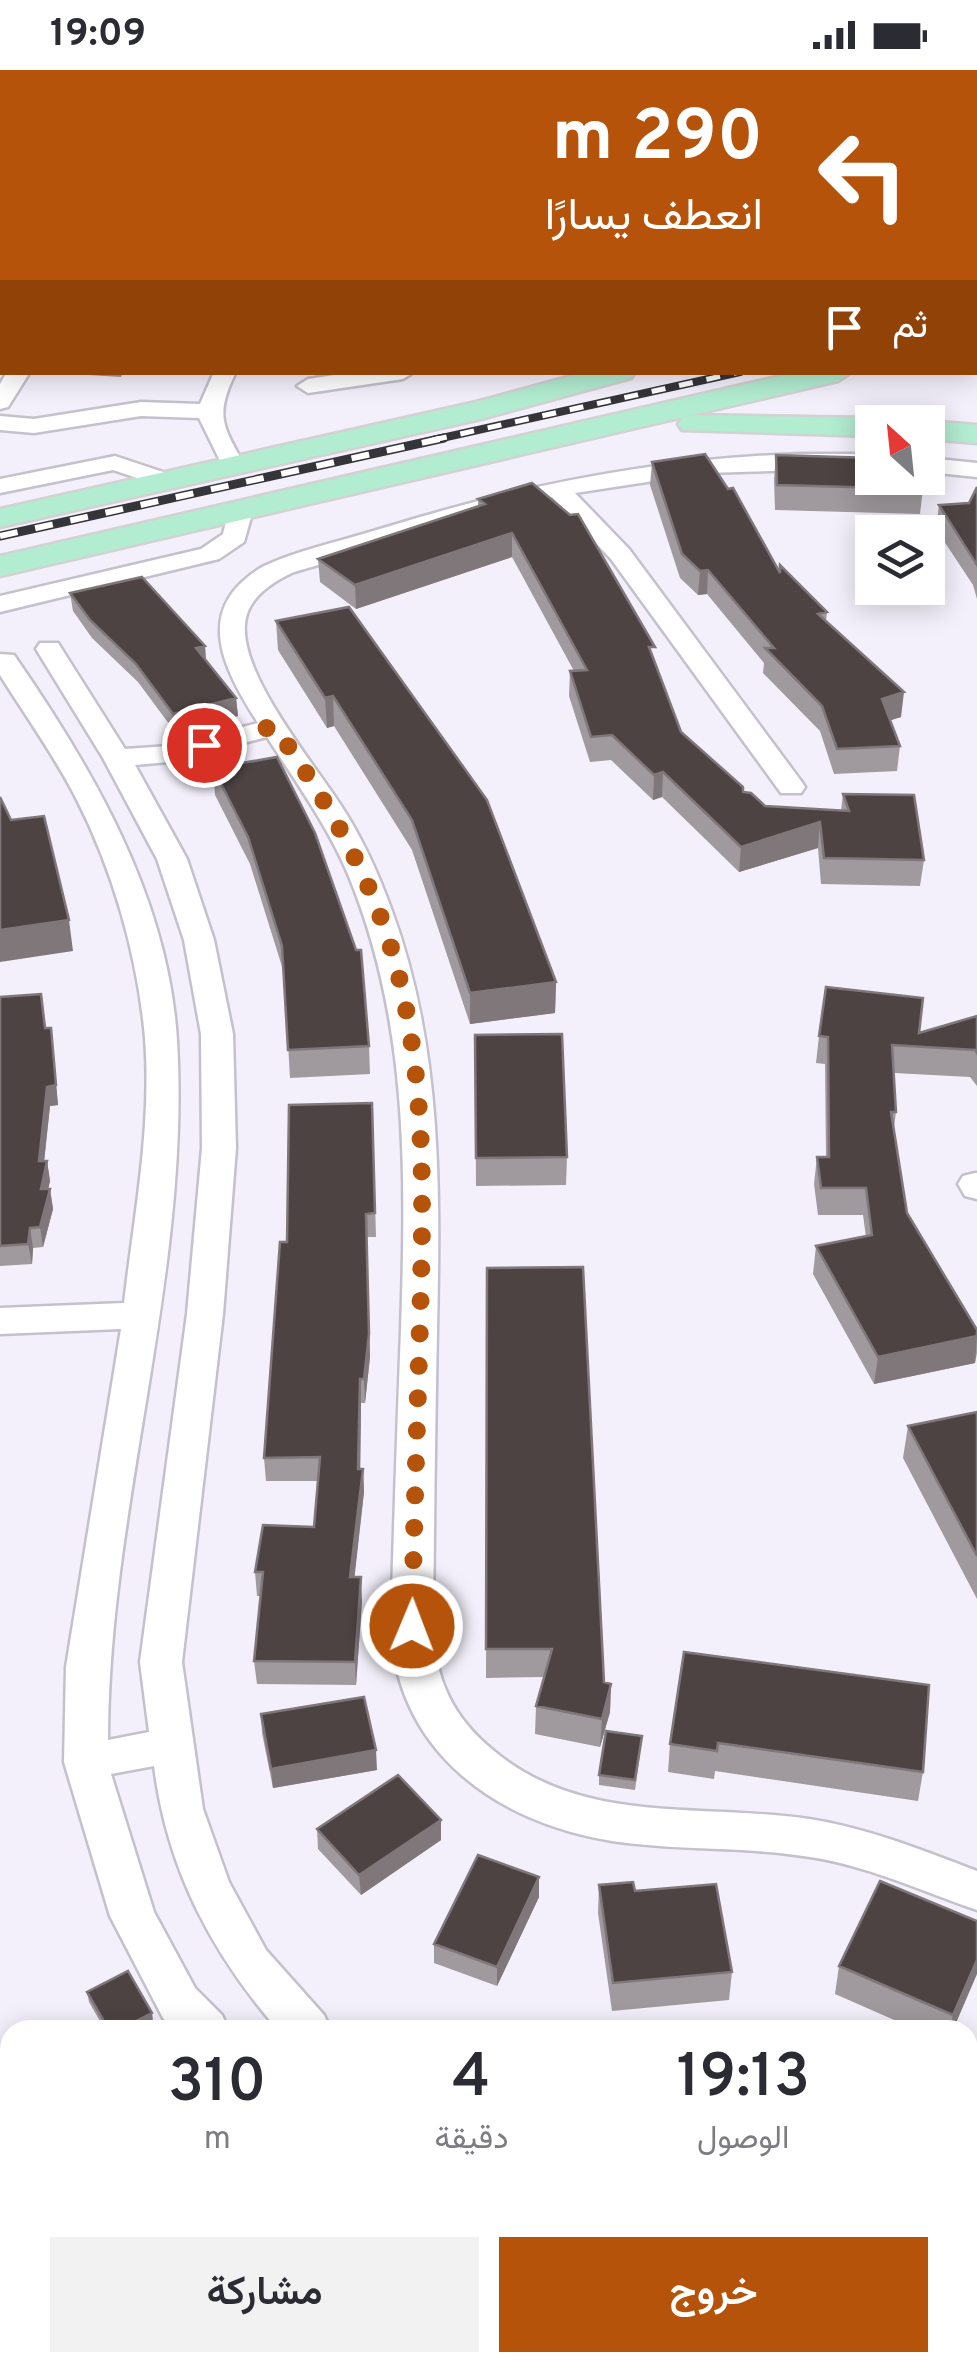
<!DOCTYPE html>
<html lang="ar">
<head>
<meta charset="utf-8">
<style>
	body { margin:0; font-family:Overpass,Vazirmatn,sans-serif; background:#f2f2f3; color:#2b2b33; direction:rtl; height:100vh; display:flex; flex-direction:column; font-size:38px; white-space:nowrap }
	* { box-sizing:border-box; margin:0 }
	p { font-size:32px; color:#7c7c81 }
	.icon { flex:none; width:55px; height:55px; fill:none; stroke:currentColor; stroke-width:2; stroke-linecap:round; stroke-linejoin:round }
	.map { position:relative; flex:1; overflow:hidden; direction:ltr }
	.details { position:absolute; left:0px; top:1950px; width:978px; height:352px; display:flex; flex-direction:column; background:#fff; border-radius:30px 30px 0 0; box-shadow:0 5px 25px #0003; direction:rtl }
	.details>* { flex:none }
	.banner { position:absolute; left:0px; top:0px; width:978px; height:305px; box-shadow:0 5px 25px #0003; direction:rtl; background:#b45309; color:#fff; overflow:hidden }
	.needle { width:65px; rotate:333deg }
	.tools { position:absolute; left:855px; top:335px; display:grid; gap:20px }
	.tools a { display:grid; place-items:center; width:90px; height:90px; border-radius:0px; background:#fff; box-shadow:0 5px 25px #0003; font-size:50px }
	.pin { position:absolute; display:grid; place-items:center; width:85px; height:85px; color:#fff; margin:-42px; border:5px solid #fff; border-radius:50%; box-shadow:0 2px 10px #0007 }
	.me { position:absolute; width:110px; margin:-55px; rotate:1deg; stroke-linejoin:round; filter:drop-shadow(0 0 8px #0008) }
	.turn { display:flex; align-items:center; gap:35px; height:210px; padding:0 50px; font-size:45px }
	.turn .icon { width:130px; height:130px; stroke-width:2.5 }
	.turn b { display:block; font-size:70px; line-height:85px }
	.then { display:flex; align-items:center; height:95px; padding:0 50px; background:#0003; gap:20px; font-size:38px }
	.eta { display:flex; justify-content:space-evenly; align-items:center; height:170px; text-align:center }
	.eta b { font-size:60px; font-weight:600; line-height:70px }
	.action { display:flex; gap:20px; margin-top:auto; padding:20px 50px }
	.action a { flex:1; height:115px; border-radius:0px; background:#b45309; color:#fff; font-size:40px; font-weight:600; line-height:115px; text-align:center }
	.action a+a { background:#f2f2f3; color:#2b2b33 }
	.status { display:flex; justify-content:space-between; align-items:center; height:70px; padding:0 50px; background:#fff; direction:ltr }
	.status svg { height:28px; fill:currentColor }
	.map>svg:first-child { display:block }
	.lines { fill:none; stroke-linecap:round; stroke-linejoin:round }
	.minor-casing { stroke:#c4c1cc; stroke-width:5 }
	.major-casing { stroke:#d2d2d3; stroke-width:5 }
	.minor { fill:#fff; fill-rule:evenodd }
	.major { fill:#b2ecd1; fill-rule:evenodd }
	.rail-far1-casing { stroke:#353439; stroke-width:8 }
	.rail-casing { stroke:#353439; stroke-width:9 }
	.rail-far1 { stroke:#fff; stroke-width:5; stroke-dasharray:14; stroke-linecap:butt }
	.rail { stroke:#fff; stroke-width:6; stroke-dasharray:18; stroke-linecap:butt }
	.wall { fill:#a09a9e }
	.shaded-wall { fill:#7f777a }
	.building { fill:#4d4342; stroke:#7f777a; stroke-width:2.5 }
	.route { stroke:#b45309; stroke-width:18; stroke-dasharray:0 32.4 }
</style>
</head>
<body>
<div class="status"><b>19:09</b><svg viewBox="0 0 49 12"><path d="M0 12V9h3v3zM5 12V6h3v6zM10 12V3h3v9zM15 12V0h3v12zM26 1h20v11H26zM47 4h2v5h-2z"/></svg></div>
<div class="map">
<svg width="977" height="2302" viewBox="0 0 977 2302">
	<rect width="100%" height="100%" fill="#f3f0fb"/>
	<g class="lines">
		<defs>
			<path id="minor" d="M7 302H30L8 337 0 339V314Z
				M214 302H236C214 346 223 356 245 396L241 401H225L199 348 141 346 34 363 0 360V346L34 349 141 332 200 334Z
				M354 302H414L403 309 308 323 297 316 308 309Z
				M801 384H872V398L706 403 575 423 629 479 801 711 805 717 801 723H781L611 489 552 427 294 502C272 512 247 528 245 554 240 608 319 699 347 745 366 776 380 808 392 841 442 977 440 1118 437 1260 435 1359 434 1457 433 1556 435 1609 452 1647 494 1681 584 1756 701 1733 809 1749 867 1758 922 1780 977 1801V1840C921 1821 869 1796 810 1787 744 1776 677 1781 612 1771 495 1752 396 1681 391 1556 394 1457 397 1359 401 1260 406 1104 409 951 348 804 327 755 296 712 267 667L169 692 135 695 187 789 214 870 233 964 236 1078 223 1244 182 1592 203 1739 229 1812 266 1880 324 1945 331 1960H278C211 1882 167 1799 154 1696L111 1704 154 1842 195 1918 222 1945 229 1960H174L163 1948 110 1846 64 1692 66 1597 121 1259 0 1264V1238L124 1233C134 1147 152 1055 145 968 138 887 113 800 76 728 54 685 25 645 0 605V584L14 585C93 699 169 829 177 971 191 1203 108 1439 108 1670L149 1662 140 1592 187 1244 202 1078 201 964 184 870 157 789 103 688 36 579 40 573H58L125 679 169 676 258 653C223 598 191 538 264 496 301 479 342 471 380 459 518 416 656 388 801 384Z
				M115 386 175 406 179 411 167 418 113 400 0 423V409Z
				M928 388 977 393V407L928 402Z
				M241 433 253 440 244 472 219 489 0 542V526L201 479 223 464 229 440Z
				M975 1103H977V1129L965 1126 958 1114 963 1106Z
				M968 2121 977 2124V2172L968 2168Z
				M10 2176V2227L0 2231V2180Z
				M524 2292H582L586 2302H528Z
				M892 2292H944L940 2302H888Z"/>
			<path id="major" d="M622 0H648L650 2H624Z
				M692 0H719L721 2H694Z
				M975 97H977V111H975Z
				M977 173V189L975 190V174Z
				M586 302H635L631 308 481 349 0 457V439L476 332Z
				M798 302H852L838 311 0 506V486Z
				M693 345 872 348 884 352H872V366L682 360 678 354 682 348Z
				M928 351 977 355V373L928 369V352H922Z"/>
		</defs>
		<use href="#minor" class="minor-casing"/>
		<use href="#major" class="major-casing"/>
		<use href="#minor" class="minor"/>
		<use href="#major" class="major"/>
		<defs>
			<path id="rail-far1" d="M433 370 740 302"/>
			<path id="rail" d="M0 466 444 368"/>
		</defs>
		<use href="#rail-far1" class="rail-far1-casing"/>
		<use href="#rail" class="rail-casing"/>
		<use href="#rail-far1" class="rail-far1"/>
		<use href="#rail" class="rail"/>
	</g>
	<path class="wall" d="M0 0H331L323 2H2V25H0Z
		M40 302H123L121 307Z
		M776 385 923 419 920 444 775 440 774 410Z
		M652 392 827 542 826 551 901 647 890 650 900 676 897 701 834 704 820 661 763 603 764 593 707 524 698 525 680 508 650 415Z
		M977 417V529L973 515 936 459 939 435 969 433Z
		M478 429 654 591 681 662 743 722 765 736 841 741 843 724 924 790 920 816 821 814 818 778 739 802 662 727 653 730 611 690 590 692 569 626 570 601H574L512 487 356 539 320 512 318 489 478 436Z
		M70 523 205 576 206 591 236 628 238 646 175 662 138 612 92 568 73 541Z
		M276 551 556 912 555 943 470 954 412 780 334 656 327 658 278 580Z
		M213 698 369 976 370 1004 290 1008 284 903 250 794 215 725Z
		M0 927 46 958H51L58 1035 50 1036 44 1091H47L50 1111 48 1119H50L53 1139 43 1177 33 1178 32 1194 0 1196Z
		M977 946V1016L970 1007 894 1003 896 1042 894 1057 907 1143 977 1260V1283L975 1293 874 1314 813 1204 816 1176 866 1167 863 1145H818L814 1114 817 1087H826L825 994 816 993 819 966 919 963Z
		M475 965 567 1087 566 1115 476 1116Z
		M372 1033 376 1167H367L370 1287 365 1333H361L360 1399H363L364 1422 354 1507 362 1531 356 1615 257 1614 254 1591 261 1526H257L255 1502 314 1457 318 1411H266L264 1388 287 1172Z
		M487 1198 604 1612 611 1614 610 1642 600 1677 535 1664 536 1636 544 1607 486 1608Z
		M977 1342V1529L903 1388 908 1356Z
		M684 1582 923 1702 918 1731 715 1701 714 1709 668 1702 670 1674Z
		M261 1644 377 1700 273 1718 262 1663Z
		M641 1676 635 1720 599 1715V1705Z
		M441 1750V1770L361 1825 318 1779 317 1759Z
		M539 1807V1827L497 1916 434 1893V1874Z
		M599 1815 635 1821 732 1902 729 1930 612 1941 598 1843Z
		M977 1851 953 1960H917L835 1924 839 1896Z
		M87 1922 152 1943 153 1953 139 1960H105L89 1932Z"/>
	<path class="shaded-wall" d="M260 0H331L323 2H254Z
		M2 128V158L0 159V130Z
		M512 463V487L356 539 355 515Z
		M708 500 707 524 698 525 700 501Z
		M205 576 206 594 196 578Z
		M904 622 901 647 879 654 882 629Z
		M333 626 334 656 327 658 325 628Z
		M236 628 238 646 175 662 173 644Z
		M663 702 662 727 653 730 654 705Z
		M820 752 818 778 739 802 741 777Z
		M69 850 73 881 0 892V860Z
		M556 912 555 943 470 954V923Z
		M51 958 58 1035 50 1036 42 1111 39 1091Z
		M47 1091 50 1111 44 1139 41 1119Z
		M50 1119 53 1139 43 1177 40 1157Z
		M366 1144 370 1287 365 1333 364 1309Z
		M30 1158 33 1178 32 1194 28 1174Z
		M977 1266 975 1293 874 1314 878 1287Z
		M360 1309 361 1333 360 1422 358 1399Z
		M363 1399 364 1422 352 1530 350 1507Z
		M361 1507 362 1531 356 1615 355 1592Z
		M611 1614 610 1642 600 1677 602 1649Z
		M376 1680 377 1700 273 1718 271 1699Z
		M441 1750V1770L361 1825 359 1805Z
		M539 1807V1827L497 1916V1897Z
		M977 1890V1904L953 1960H950L953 1945Z
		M152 1943 153 1953 139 1960H118Z
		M82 2292H116L100 2302H65Z"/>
	<path class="building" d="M0 0H245L240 2H0Z
		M416 0H501L509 2H409Z
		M0 52H2V128L0 130V101L2 100 1 85 0 86Z
		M705 384 728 419 733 418 780 503V495L827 542 818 544 904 622 882 629 900 676 837 679 822 636 765 578H774L708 500 700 501 682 484 652 392Z
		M776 385 872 388V408H921L923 419 777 415Z
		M532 413 570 445 578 444 655 577H649L681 662 743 717V722L751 723 765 736 849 741 843 724 914 725 924 790 824 788 820 752 741 777 663 702 654 705 612 665 591 667 570 601 587 600 512 463 355 515 318 489 485 434 478 429Z
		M977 417V495L939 435 969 433Z
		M142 507 205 576 196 578 236 628 173 644 136 594 90 550 70 523Z
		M349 537 487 730 556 912 470 923 412 750 333 626 325 628 276 551Z
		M277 687 315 763 356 880H361L369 976 288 980 282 876 248 767 213 698Z
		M0 727 11 750 44 746 69 850 0 860Z
		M826 917 923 928 919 963 977 946V983L975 980 892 975 896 1042H891L907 1143 977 1260V1266L878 1287 816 1176 872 1165 866 1118H821L817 1087H829L828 967 819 966Z
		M41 924 45 958H51L56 1015 47 1017 39 1091H47L41 1119H50L40 1157 30 1158 28 1174 0 1176V927Z
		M562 964 567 1087 476 1088 475 965Z
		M372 1033 375 1143 366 1144 369 1264 364 1309H360L358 1399H363L350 1507H361L355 1592 254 1591 263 1502H255L263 1455 314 1457 320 1387 264 1388 280 1172H287L289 1035Z
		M583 1197 604 1612 611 1614 602 1649 536 1636 552 1579H486L487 1198Z
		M977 1342V1486L908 1356Z
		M684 1582 929 1615 923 1702 718 1673 717 1681 670 1674Z
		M364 1627 376 1680 271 1699 261 1644Z
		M606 1661 642 1666 635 1710 599 1705Z
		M398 1705 441 1750 359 1805 317 1759Z
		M478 1785 539 1807 497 1897 434 1874Z
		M880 1811 977 1851V1890L953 1945 839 1896Z
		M633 1812 635 1821 716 1814 732 1902 613 1913 599 1815Z
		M128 1901 152 1943 118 1960H109L87 1922Z
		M10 2267V2292H82L65 2302H0V2273Z"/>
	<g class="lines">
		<path class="route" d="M204 675 274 656C327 730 374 810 397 899 427 1016 423 1133 420 1253 417 1354 414 1455 412 1556"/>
	</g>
</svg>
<div class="tools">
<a><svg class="needle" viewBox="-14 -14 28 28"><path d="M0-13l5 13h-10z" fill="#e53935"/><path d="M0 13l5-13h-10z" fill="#7c7c81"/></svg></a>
<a><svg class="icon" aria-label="layers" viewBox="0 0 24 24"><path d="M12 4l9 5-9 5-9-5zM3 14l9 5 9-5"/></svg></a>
</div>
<div class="pin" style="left:204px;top:675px;background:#d93025"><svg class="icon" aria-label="arrive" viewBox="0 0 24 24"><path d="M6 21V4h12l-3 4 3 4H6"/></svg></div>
<svg class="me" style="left:412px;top:1556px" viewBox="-20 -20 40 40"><circle r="17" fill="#b45309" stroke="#fff" stroke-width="3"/><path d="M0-11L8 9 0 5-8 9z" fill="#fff"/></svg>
<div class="banner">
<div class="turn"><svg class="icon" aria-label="left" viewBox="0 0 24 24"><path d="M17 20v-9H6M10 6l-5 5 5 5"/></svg><div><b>290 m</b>انعطف يسارًا</div></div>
<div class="then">ثم<svg class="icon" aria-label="arrive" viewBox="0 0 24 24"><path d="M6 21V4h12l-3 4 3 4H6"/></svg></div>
</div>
<section class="details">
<div class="eta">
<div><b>19:13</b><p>الوصول</p></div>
<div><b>4</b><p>دقيقة</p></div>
<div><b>310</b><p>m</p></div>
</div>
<div class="action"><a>خروج</a><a>مشاركة</a></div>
</section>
</div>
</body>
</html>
